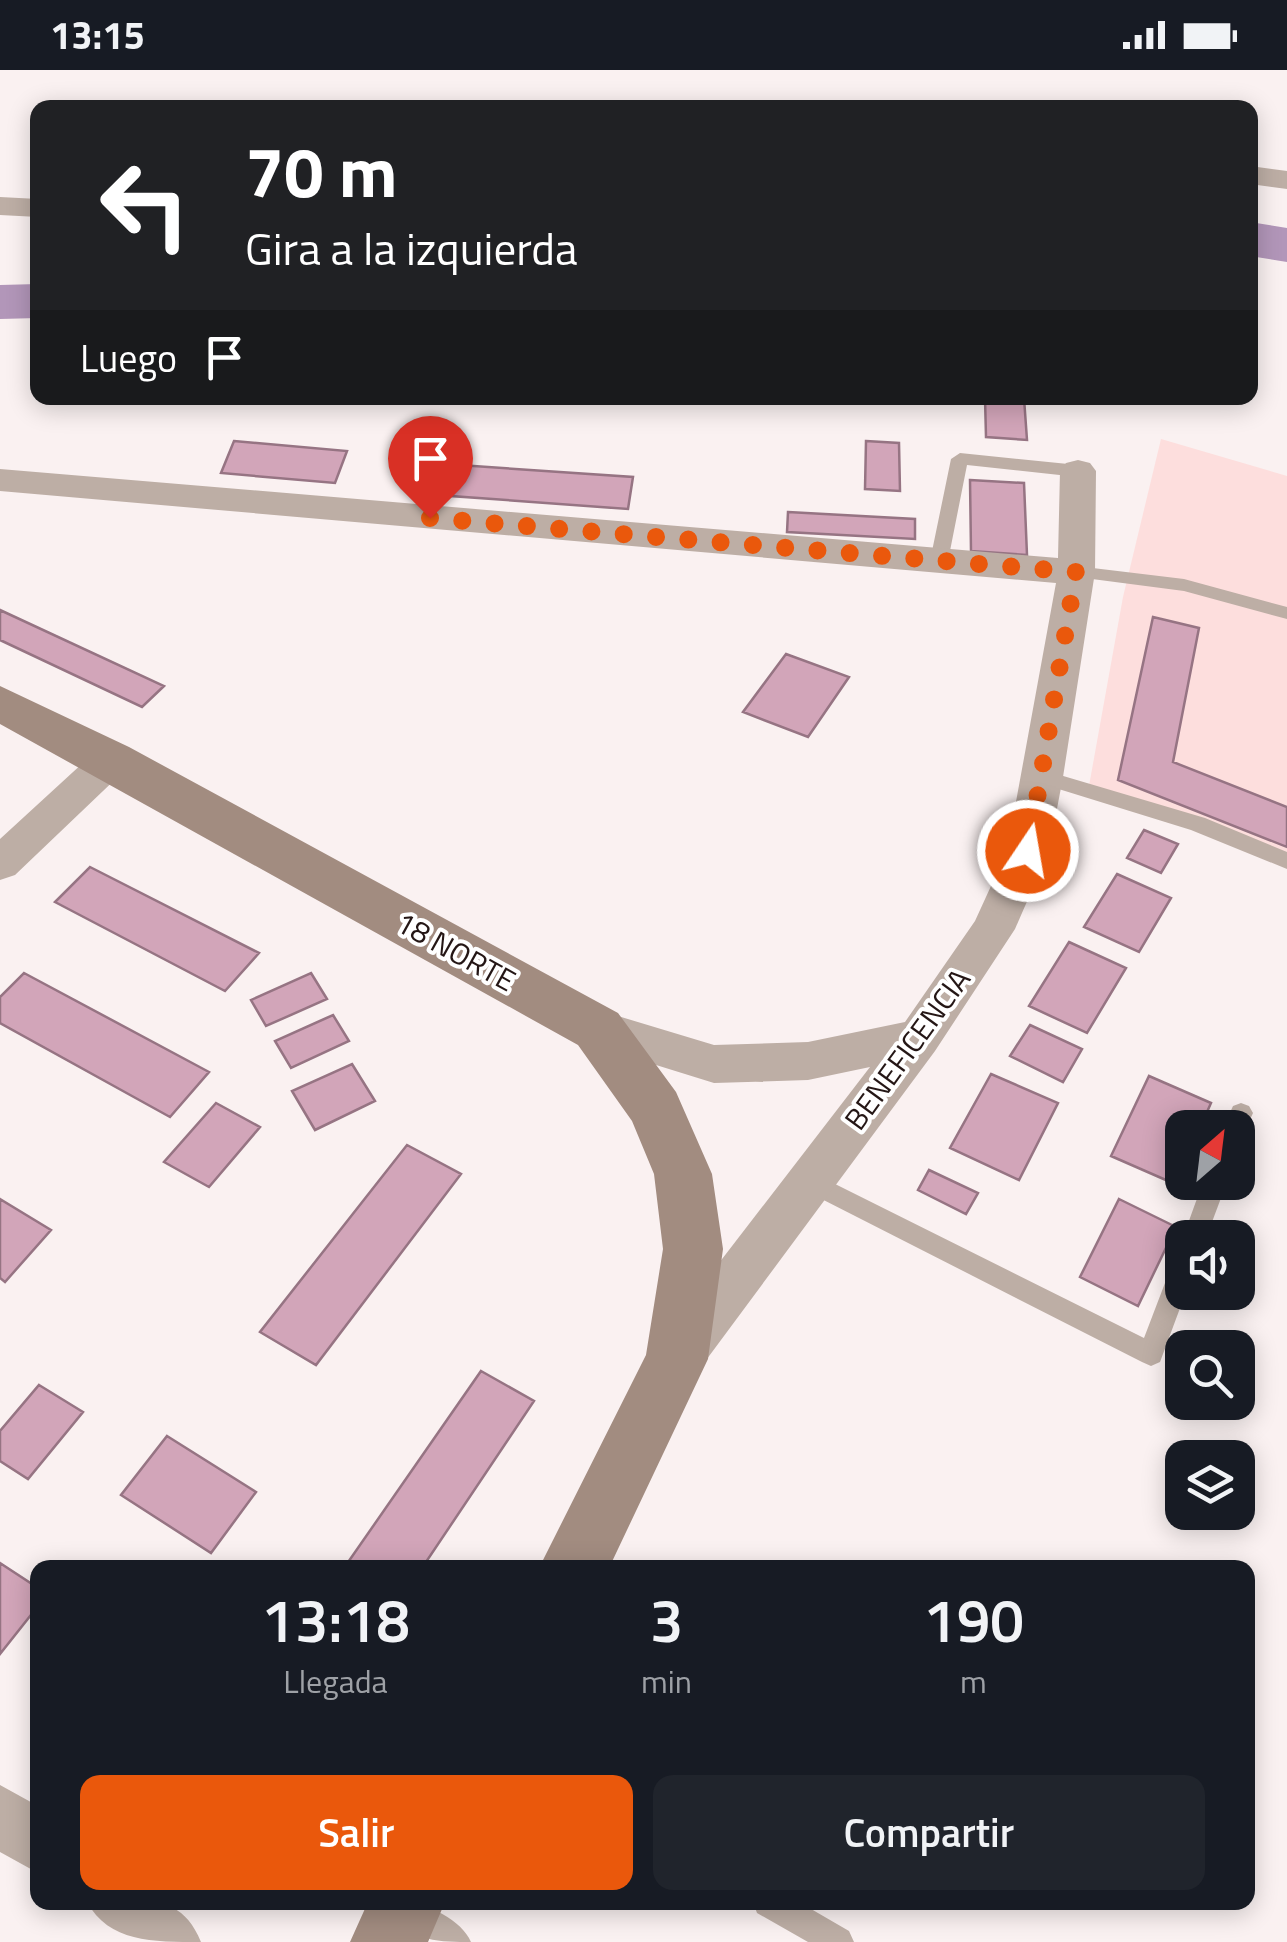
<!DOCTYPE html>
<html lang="es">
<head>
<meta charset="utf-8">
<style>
	body { margin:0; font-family:"Titillium Web",sans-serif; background:#20242c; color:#f1f3f6; height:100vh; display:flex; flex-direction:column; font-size:38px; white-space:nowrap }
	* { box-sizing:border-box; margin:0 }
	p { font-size:32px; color:#9ea1a6 }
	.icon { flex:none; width:55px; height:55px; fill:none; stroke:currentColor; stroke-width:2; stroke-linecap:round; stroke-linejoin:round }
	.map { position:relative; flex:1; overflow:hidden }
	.panel { position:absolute; left:30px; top:1490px; width:1225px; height:350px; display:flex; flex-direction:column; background:#171b24; border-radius:20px; box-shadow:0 5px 25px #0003 }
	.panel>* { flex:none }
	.banner { position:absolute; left:30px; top:30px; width:1228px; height:305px; border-radius:20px; box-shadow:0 5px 25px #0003; background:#202124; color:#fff; overflow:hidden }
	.needle { width:65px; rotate:28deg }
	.controls { position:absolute; left:1165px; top:1040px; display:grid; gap:20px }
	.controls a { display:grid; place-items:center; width:90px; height:90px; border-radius:20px; background:#171b24; box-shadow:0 5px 25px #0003; font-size:50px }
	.pin { position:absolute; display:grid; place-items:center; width:85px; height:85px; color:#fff; margin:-102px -42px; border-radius:50% 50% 50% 0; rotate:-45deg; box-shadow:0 0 10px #0007 }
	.pin .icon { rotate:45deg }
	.me { position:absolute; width:110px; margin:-55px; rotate:12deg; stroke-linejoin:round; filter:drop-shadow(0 0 8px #0008) }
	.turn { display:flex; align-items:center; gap:35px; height:210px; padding:0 50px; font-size:45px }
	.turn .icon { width:130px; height:130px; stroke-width:2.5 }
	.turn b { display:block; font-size:70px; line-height:85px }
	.then { display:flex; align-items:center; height:95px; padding:0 50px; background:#0003; gap:20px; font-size:38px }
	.eta { display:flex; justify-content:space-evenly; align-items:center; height:170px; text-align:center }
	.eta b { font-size:60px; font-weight:600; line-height:70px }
	.primary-button { display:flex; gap:20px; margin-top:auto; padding:20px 50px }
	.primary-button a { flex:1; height:115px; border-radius:20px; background:#ea580c; color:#fff; font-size:40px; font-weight:600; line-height:115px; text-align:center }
	.primary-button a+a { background:#20242c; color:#f1f3f6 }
	.status { display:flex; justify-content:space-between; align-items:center; height:70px; padding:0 50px; background:#171b24; direction:ltr }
	.status svg { height:28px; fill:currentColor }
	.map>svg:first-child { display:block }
	.built { fill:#fddedd }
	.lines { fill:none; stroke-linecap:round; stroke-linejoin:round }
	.river { fill:#b296b9; fill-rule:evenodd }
	.building { fill:#d2a5b9; stroke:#967483; stroke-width:2.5 }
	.lane { fill:#bdaea5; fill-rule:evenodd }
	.street { fill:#bdaea5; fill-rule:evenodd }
	.secondary { fill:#a28c80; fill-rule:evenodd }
	.route { stroke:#ea580c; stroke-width:18; stroke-dasharray:0 32.4 }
	.labels { text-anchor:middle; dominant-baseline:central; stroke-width:8; stroke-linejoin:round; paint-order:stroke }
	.street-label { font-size:30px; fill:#241615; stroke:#fff }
</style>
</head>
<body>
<div class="status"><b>13:15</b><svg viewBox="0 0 49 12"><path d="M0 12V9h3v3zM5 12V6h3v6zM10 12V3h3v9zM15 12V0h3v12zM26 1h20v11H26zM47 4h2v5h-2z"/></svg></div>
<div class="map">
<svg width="1287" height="1872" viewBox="0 0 1287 1872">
	<rect width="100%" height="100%" fill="#faf1f1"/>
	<path class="built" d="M1161 369 1287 406V793L1089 716 1123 527Z"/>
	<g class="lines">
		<path class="river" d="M1250 152 1287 158V192L1250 186Z
			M38 214V248L0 249V215Z"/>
	</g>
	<path class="building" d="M985 328H1024L1027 370 986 367Z
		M234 371 347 381 335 413 221 403Z
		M866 371 899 373 900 421 865 419Z
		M459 395 633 407 628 439 451 426Z
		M970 410 1024 413 1027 485 971 481Z
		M788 442 915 449V469L787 462Z
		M0 540 164 616 142 637 0 570Z
		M1153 547 1199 558 1173 692 1287 737V777L1118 710Z
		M786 584 849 607 808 667 743 642Z
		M1144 760 1178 774 1161 803 1127 788Z
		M90 797 259 883 225 921 55 832Z
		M1117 804 1171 828 1139 882 1084 857Z
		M1069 872 1126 898 1087 963 1029 936Z
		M24 903 209 1002 170 1047 0 953V927Z
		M311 903 327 929 266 956 251 930Z
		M333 945 349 971 291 998 275 971Z
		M1030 955 1082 979 1063 1012 1010 986Z
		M352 994 375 1031 315 1060 292 1021Z
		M991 1004 1058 1033 1019 1110 950 1078Z
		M1149 1006 1211 1033 1200 1058H1182V1098L1175 1114 1111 1086Z
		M216 1033 260 1057 209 1117 164 1092Z
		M407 1075 461 1104 316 1295 260 1262Z
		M929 1100 978 1123 966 1144 918 1120Z
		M0 1129 51 1160 5 1212 0 1208Z
		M1119 1129 1176 1157 1138 1236 1080 1207Z
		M481 1301 534 1331 422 1498H344Z
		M39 1315 83 1342 28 1409 0 1391V1361Z
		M167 1366 256 1422 211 1483 121 1425Z
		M0 1493 38 1518V1536L0 1584Z"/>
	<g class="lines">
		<path class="lane" d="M960 383 1078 395 1087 401 1078 407 967 395 948 491 939 497 930 491 951 389Z
			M1076 496 1184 509 1287 537V549L1184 521 1069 506V498Z
			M1043 700 1205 748 1287 782V799L1191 760 1036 712 1033 707 1036 702Z
			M1241 1033 1249 1036 1253 1043 1243 1065 1238 1067V1058H1223L1233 1036Z
			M809 1101 1144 1268 1173 1192 1182 1189V1222H1186L1160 1292 1151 1296 1142 1292 800 1118 797 1111 800 1104Z
			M1203 1112H1227L1206 1168 1182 1170Z
			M753 1832H799L849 1861 854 1872H808L757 1843Z
			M400 1833C424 1831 461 1849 471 1872 442 1872 409 1872 396 1844Z"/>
		<path class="street" d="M1250 96 1287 101V119L1250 114Z
			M0 127 38 129V147L0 145Z
			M1078 390 1090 393 1096 401 1095 502 1063 707 1049 781 1015 859 935 981 698 1301 680 1308 662 1301 654 1284 662 1267 870 997 808 1010 714 1013 582 972 575 959 582 946 598 940 714 975 808 972 905 952 975 851 1007 781 1056 513 0 421V399L1058 488 1060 401 1066 393Z
			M111 675 125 680 131 690 125 700 15 805 0 810V769L97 680Z
			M0 1715 38 1736V1803L0 1782Z
			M87 1832C136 1832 179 1818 201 1872 152 1872 109 1872 87 1832Z"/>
		<path class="secondary" d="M0 616 129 677 618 943 676 1022 712 1104 723 1179 708 1289 609 1498H539L646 1285 663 1179 654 1104 632 1051 578 975 0 654Z
			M368 1832H445L428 1872H350Z"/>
	</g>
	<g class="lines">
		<path class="route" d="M430 448 1076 502 1028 781"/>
	</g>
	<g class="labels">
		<g class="street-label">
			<text transform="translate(456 881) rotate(29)">18 NORTE</text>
			<text transform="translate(907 979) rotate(-54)">BENEFICENCIA</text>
		</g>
	</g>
</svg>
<div class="controls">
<a><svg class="needle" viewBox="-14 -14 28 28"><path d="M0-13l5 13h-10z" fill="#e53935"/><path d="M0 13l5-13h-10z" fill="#9ea1a6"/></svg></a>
<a><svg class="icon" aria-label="sound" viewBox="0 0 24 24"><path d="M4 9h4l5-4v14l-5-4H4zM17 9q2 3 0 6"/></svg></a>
<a><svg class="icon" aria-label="search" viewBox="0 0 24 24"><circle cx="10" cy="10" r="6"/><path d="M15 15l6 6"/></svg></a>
<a><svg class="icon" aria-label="layers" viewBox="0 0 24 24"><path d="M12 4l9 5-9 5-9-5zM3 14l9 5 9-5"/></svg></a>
</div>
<div class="pin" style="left:430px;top:448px;background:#d93025"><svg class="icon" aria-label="arrive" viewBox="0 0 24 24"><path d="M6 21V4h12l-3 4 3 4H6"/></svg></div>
<svg class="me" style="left:1028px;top:781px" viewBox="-20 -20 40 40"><circle r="17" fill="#ea580c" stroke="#fff" stroke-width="3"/><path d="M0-11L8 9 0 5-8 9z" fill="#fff"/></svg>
<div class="banner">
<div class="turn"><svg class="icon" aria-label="left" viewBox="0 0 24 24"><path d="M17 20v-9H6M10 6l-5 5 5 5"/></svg><div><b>70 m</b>Gira a la izquierda</div></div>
<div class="then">Luego<svg class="icon" aria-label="arrive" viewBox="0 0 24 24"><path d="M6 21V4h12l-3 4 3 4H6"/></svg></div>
</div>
<section class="panel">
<div class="eta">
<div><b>13:18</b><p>Llegada</p></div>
<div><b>3</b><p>min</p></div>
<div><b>190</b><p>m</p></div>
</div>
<div class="primary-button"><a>Salir</a><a>Compartir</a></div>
</section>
</div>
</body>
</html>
